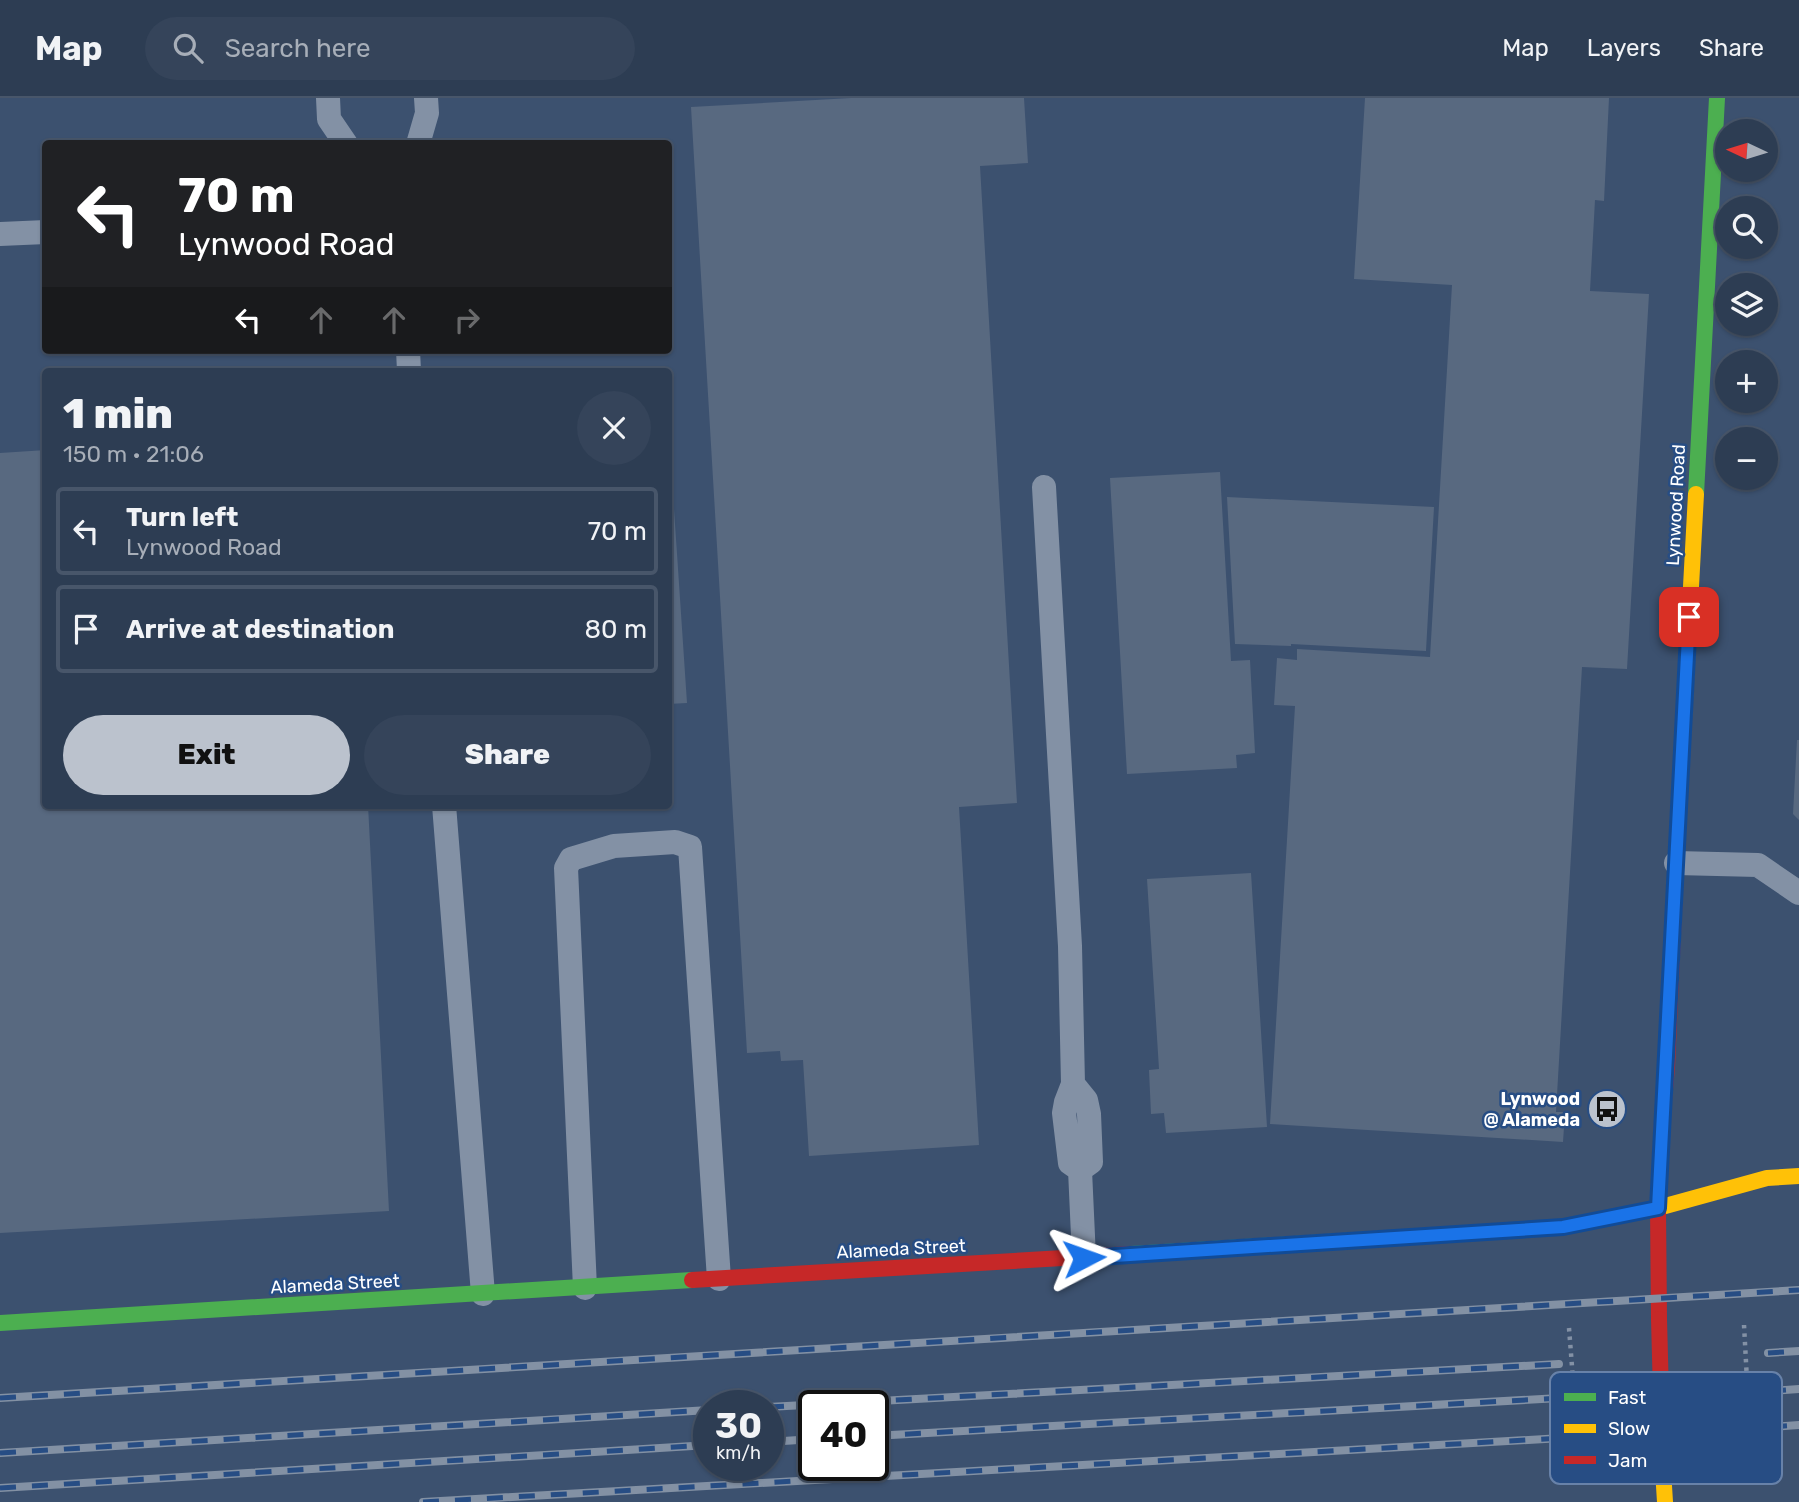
<!DOCTYPE html>
<html lang="en">
<head>
<meta charset="utf-8">
<style>
	body { margin:0; font-family:Rubik,sans-serif; background:#35445a; color:#f1f3f6; height:100vh; display:flex; flex-direction:column; font-size:26px; white-space:nowrap }
	* { box-sizing:border-box; margin:0 }
	p { font-size:23px; color:#a7aeb8 }
	.icon { flex:none; width:38px; height:38px; fill:none; stroke:currentColor; stroke-width:2; stroke-linecap:round; stroke-linejoin:round }
	.map { position:relative; flex:1; overflow:hidden }
	.panel { position:absolute; left:42px; top:270px; width:630px; height:441px; display:flex; flex-direction:column; background:#2d3d53; border-radius:7px; box-shadow:0 2px 5px #0004,0 0 0 2px #48566a }
	.panel>* { flex:none }
	.top-card { position:absolute; left:42px; top:42px; width:630px; height:214px; border-radius:7px; box-shadow:0 2px 5px #0004,0 0 0 2px #48566a; background:#202124; color:#fff; overflow:hidden }
	.needle { width:46px; rotate:274deg }
	.controls { position:absolute; left:1715px; top:21px; display:grid; gap:14px }
	.controls a { display:grid; place-items:center; width:63px; height:63px; border-radius:50%; background:#2d3d53; box-shadow:0 2px 5px #0004,0 0 0 2px #48566a; font-size:35px }
	.speed { position:absolute; left:693px; top:1292px; display:flex; gap:14px; font-size:35px; font-weight:700; text-align:center }
	.speed>* { display:grid; place-content:center; width:91px; height:91px; border-radius:50%; background:#2d3d53; box-shadow:0 2px 5px #0004,0 0 0 2px #48566a; line-height:1 }
	.speed small { font-size:18px; font-weight:400 }
	.speed .limit { border:4px solid #111; border-radius:10px; background:#fff; color:#111 }
	.pin { position:absolute; display:grid; place-items:center; width:60px; height:60px; color:#fff; margin:-30px; border-radius:14px; box-shadow:0 4px 10px #0006 }
	.me { position:absolute; width:77px; margin:-38px; rotate:86deg; stroke-linejoin:round; filter:drop-shadow(0 0 5px #0008) }
	.turn { display:flex; align-items:center; gap:24px; height:147px; padding:0 21px; font-size:32px }
	.turn .icon { width:91px; height:91px; stroke-width:2.5 }
	.turn b { display:block; font-size:49px; line-height:60px }
	.lanes { display:flex; align-items:center; height:66px; padding:0 21px; background:#0003; justify-content:center; gap:35px; direction:ltr }
	.lanes .off { opacity:.35 }
	.round { display:grid; place-items:center; flex:none; width:74px; height:74px; border-radius:37px; background:#35445a }
	.headline { display:flex; align-items:center; justify-content:space-between; height:119px; padding:0 21px }
	h1 { font-size:42px; font-weight:800; line-height:52px }
	.cta { display:flex; gap:14px; margin-top:auto; padding:14px 21px }
	.cta a { flex:1; height:80px; border-radius:42px; background:#bbc2cd; color:#111; font-size:28px; font-weight:800; line-height:80px; text-align:center }
	.cta a+a { background:#35445a; color:#f1f3f6 }
	ul { padding:0; list-style:none }
	li { display:flex; align-items:center; gap:21px; height:88px; margin:0 14px 10px; padding:0 7px; border:4px solid #48566a; border-radius:7px }
	li div { flex:1 }
	li b { display:block; font-size:26px }
	li em { font-style:normal }
	header { display:flex; align-items:center; gap:42px; box-sizing:border-box; height:98px; padding:0 35px; background:#2d3d53; border-bottom:2px solid #48566a }
	header strong { font-size:33px }
	nav { display:flex; gap:38px; margin-inline-start:auto; font-size:24px }
	.search { width:490px; height:63px; background:#35445a; display:flex; align-items:center; gap:18px; box-sizing:border-box; padding:0 24px; border-radius:38px; color:#a7aeb8; font-size:26px }
	.map>svg:first-child { display:block }
	.building { fill:#586980 }
	.lines { fill:none; stroke-linecap:round; stroke-linejoin:round }
	.path { stroke:#8391a5; stroke-width:4.5; stroke-dasharray:3.5 5; stroke-linecap:butt }
	.lane { stroke:#8391a5; stroke-width:24 }
	.fast { stroke:#4caf50; stroke-width:16 }
	.slow { stroke:#ffc107; stroke-width:16 }
	.jam { stroke:#c62828; stroke-width:16 }
	.rail-casing { stroke:#8391a4; stroke-width:8 }
	.rail { stroke:#274d84; stroke-width:5; stroke-dasharray:16; stroke-linecap:butt }
	.jam-bridge { stroke:#c62828; stroke-width:16 }
	.route-casing { stroke:#114b97; stroke-width:18 }
	.route { stroke:#1a73e8; stroke-width:12 }
	.labels { text-anchor:middle; dominant-baseline:central; stroke-width:5; stroke-linejoin:round; paint-order:stroke }
	.street-label { font-size:18px; fill:#fff; stroke:#274d84 }
	.poi-label { font-size:18px; font-weight:bold; fill:#fff; stroke:#274d84; text-anchor:end }
	.key { fill:#274d84; stroke:#6882a9; stroke-width:2 }
	.key-label { font-size:19px; fill:#fff }
</style>
</head>
<body>
<header>
<strong>Map</strong>
<div class="search"><svg class="icon" aria-label="search" viewBox="0 0 24 24"><circle cx="10" cy="10" r="6"/><path d="M15 15l6 6"/></svg>Search here</div>
<nav><a>Map</a><a>Layers</a><a>Share</a></nav>
</header>
<div class="map">
<svg width="1799" height="1404" viewBox="0 0 1799 1404">
	<rect width="100%" height="100%" fill="#3c516f"/>
	<path class="building" d="M851 0H1024L1028 65 980 68 1017 705 959 709 979 1047 809 1058 803 962 781 963 780 953 747 955 691 9Z
		M1365 0H1609L1604 103 1595 102 1590 193 1649 196 1627 571 1582 569 1556 1014H1565L1563 1044 1270 1026 1295 608 1274 607 1277 560 1297 562V551L1430 559 1452 187 1354 181Z
		M46 352V707H368L389 1113 0 1135V355Z
		M1220 374 1231 563 1250 562 1255 655 1236 657 1237 670 1127 676 1110 380Z
		M1227 399 1434 409 1426 553 1291 546V548L1235 546Z
		M668 411H674L687 605 668 606Z
		M1797 642H1799V722L1793 716Z
		M1251 775 1267 1029 1166 1035 1164 1015 1151 1016 1149 972 1159 971 1147 781Z"/>
	<g class="lines">
		<path class="path" d="M1744 1227 1751 1357
			M1569 1230 1580 1371"/>
		<path class="lane" d="M328 0 329 21 346 46
			M418 46 427 15 426 0
			M0 136 46 134
			M408 252 409 273
			M1044 389 1070 848 1073 986 1066 1004 1064 1015 1070 1065 1080 1072
			M444 707 483 1196
			M1676 765 1758 767 1799 795
			M1073 986 1086 1002 1089 1016 1091 1064 1080 1072
			M1080 1072 1084 1160
			M585 1190 566 770 571 761 614 748 675 744 690 749 719 1181"/>
		<path class="fast" d="M1696 396 1717 0
			M1131 1156 1505 1133
			M0 1225 692 1182"/>
		<path class="slow" d="M1677 748 1696 396
			M1505 1133 1563 1129 1658 1110 1767 1080 1799 1078
			M1663 1372 1665 1404"/>
		<path class="jam" d="M692 1182 1131 1156
			M1659 1221 1658 1110 1662 1024 1667 969 1677 748"/>
		<defs>
			<path id="rail" d="M1768 1255 1799 1253
				M1770 1293 1799 1291
				M0 1300 1799 1192
				M768 1309 1559 1266
				M1771 1329 1799 1327
				M873 1338 1560 1300
				M768 1344 814 1341
				M0 1355 709 1312
				M0 1390 709 1347
				M423 1404 1562 1340"/>
		</defs>
		<use href="#rail" class="rail-casing"/>
		<use href="#rail" class="rail"/>
		<path class="jam-bridge" d="M1659 1221 1663 1372"/>
	</g>
	<g class="lines">
		<defs>
			<path id="route" d="M1084 1160 1563 1129 1658 1110 1689 519"/>
		</defs>
		<use href="#route" class="route-casing"/>
		<use href="#route" class="route"/>
	</g>
	<defs>
		<symbol id="bus-disc" viewBox="-11 -11 22 22"><circle r="9.5" fill="#bbc2cd" stroke="#274d84"/><path d="M-5-6H5V4H4V6H2V4H-2V6H-4V4H-5ZM-3.5-4V0h7V-4ZM-3.5 1.2v1.5H-2V1.2ZM2 1.2v1.5H3.5V1.2Z" fill="#111"/></symbol>
	</defs>
	<g fill-rule="evenodd">
		<use href="#bus-disc" x="1585" y="989" width="44" height="44"/>
	</g>
	<g class="labels">
		<g class="street-label">
			<text transform="translate(1676 407) rotate(-87)">Lynwood Road</text>
			<text transform="translate(901 1151) rotate(-3)">Alameda Street</text>
			<text transform="translate(335 1186) rotate(-3)">Alameda Street</text>
		</g>
		<g class="poi-label">
			<text x="1580" y="1001">Lynwood<tspan x="1580" dy="21">@ Alameda</tspan></text>
		</g>
	</g>
	<rect x="1550" y="1274" width="232" height="112" rx="10" class="key"/>
	<rect x="1564" y="1295" width="32" height="8" fill="#4caf50"/>
	<rect x="1564" y="1326" width="32" height="9" fill="#ffc107"/>
	<rect x="1564" y="1358" width="32" height="8" fill="#c62828"/>
	<g class="key-label">
		<text x="1608" y="1306">Fast</text>
		<text x="1608" y="1337">Slow</text>
		<text x="1608" y="1369">Jam</text>
	</g>
</svg>
<div class="controls">
<a><svg class="needle" viewBox="-14 -14 28 28"><path d="M0-13l5 13h-10z" fill="#e53935"/><path d="M0 13l5-13h-10z" fill="#a7aeb8"/></svg></a>
<a><svg class="icon" aria-label="search" viewBox="0 0 24 24"><circle cx="10" cy="10" r="6"/><path d="M15 15l6 6"/></svg></a>
<a><svg class="icon" aria-label="layers" viewBox="0 0 24 24"><path d="M12 4l9 5-9 5-9-5zM3 14l9 5 9-5"/></svg></a>
<a>+</a>
<a>−</a>
</div>
<div class="speed"><div>30<small>km/h</small></div><div class="limit">40</div></div>
<div class="pin" style="left:1689px;top:519px;background:#d93025"><svg class="icon" aria-label="arrive" viewBox="0 0 24 24"><path d="M6 21V4h12l-3 4 3 4H6"/></svg></div>
<svg class="me" style="left:1084px;top:1160px" viewBox="-20 -20 40 40"><path d="M0-17L14 15 0 8-14 15z" fill="#1a73e8" stroke="#fff" stroke-width="4"/></svg>
<div class="top-card">
<div class="turn"><svg class="icon" aria-label="left" viewBox="0 0 24 24"><path d="M17 20v-9H6M10 6l-5 5 5 5"/></svg><div><b>70 m</b>Lynwood Road</div></div>
<div class="lanes"><svg class="icon" aria-label="left" viewBox="0 0 24 24"><path d="M17 20v-9H6M10 6l-5 5 5 5"/></svg><svg class="icon off" aria-label="ahead" viewBox="0 0 24 24"><path d="M12 20V5M6 11l6-6 6 6"/></svg><svg class="icon off" aria-label="ahead" viewBox="0 0 24 24"><path d="M12 20V5M6 11l6-6 6 6"/></svg><svg class="icon off" aria-label="right" viewBox="0 0 24 24"><path d="M7 20v-9h11M14 6l5 5-5 5"/></svg></div>
</div>
<section class="panel">
<div class="headline"><div><h1>1 min</h1><p>150 m · 21:06</p></div><a class="round"><svg class="icon" aria-label="close" viewBox="0 0 24 24"><path d="M6 6l12 12M18 6L6 18"/></svg></a></div>
<ul>
<li><svg class="icon" aria-label="left" viewBox="0 0 24 24"><path d="M17 20v-9H6M10 6l-5 5 5 5"/></svg><div><b>Turn left</b><p>Lynwood Road</p></div><em>70 m</em></li>
<li><svg class="icon" aria-label="arrive" viewBox="0 0 24 24"><path d="M6 21V4h12l-3 4 3 4H6"/></svg><div><b>Arrive at destination</b></div><em>80 m</em></li>
</ul>
<div class="cta"><a>Exit</a><a>Share</a></div>
</section>
</div>
</body>
</html>
